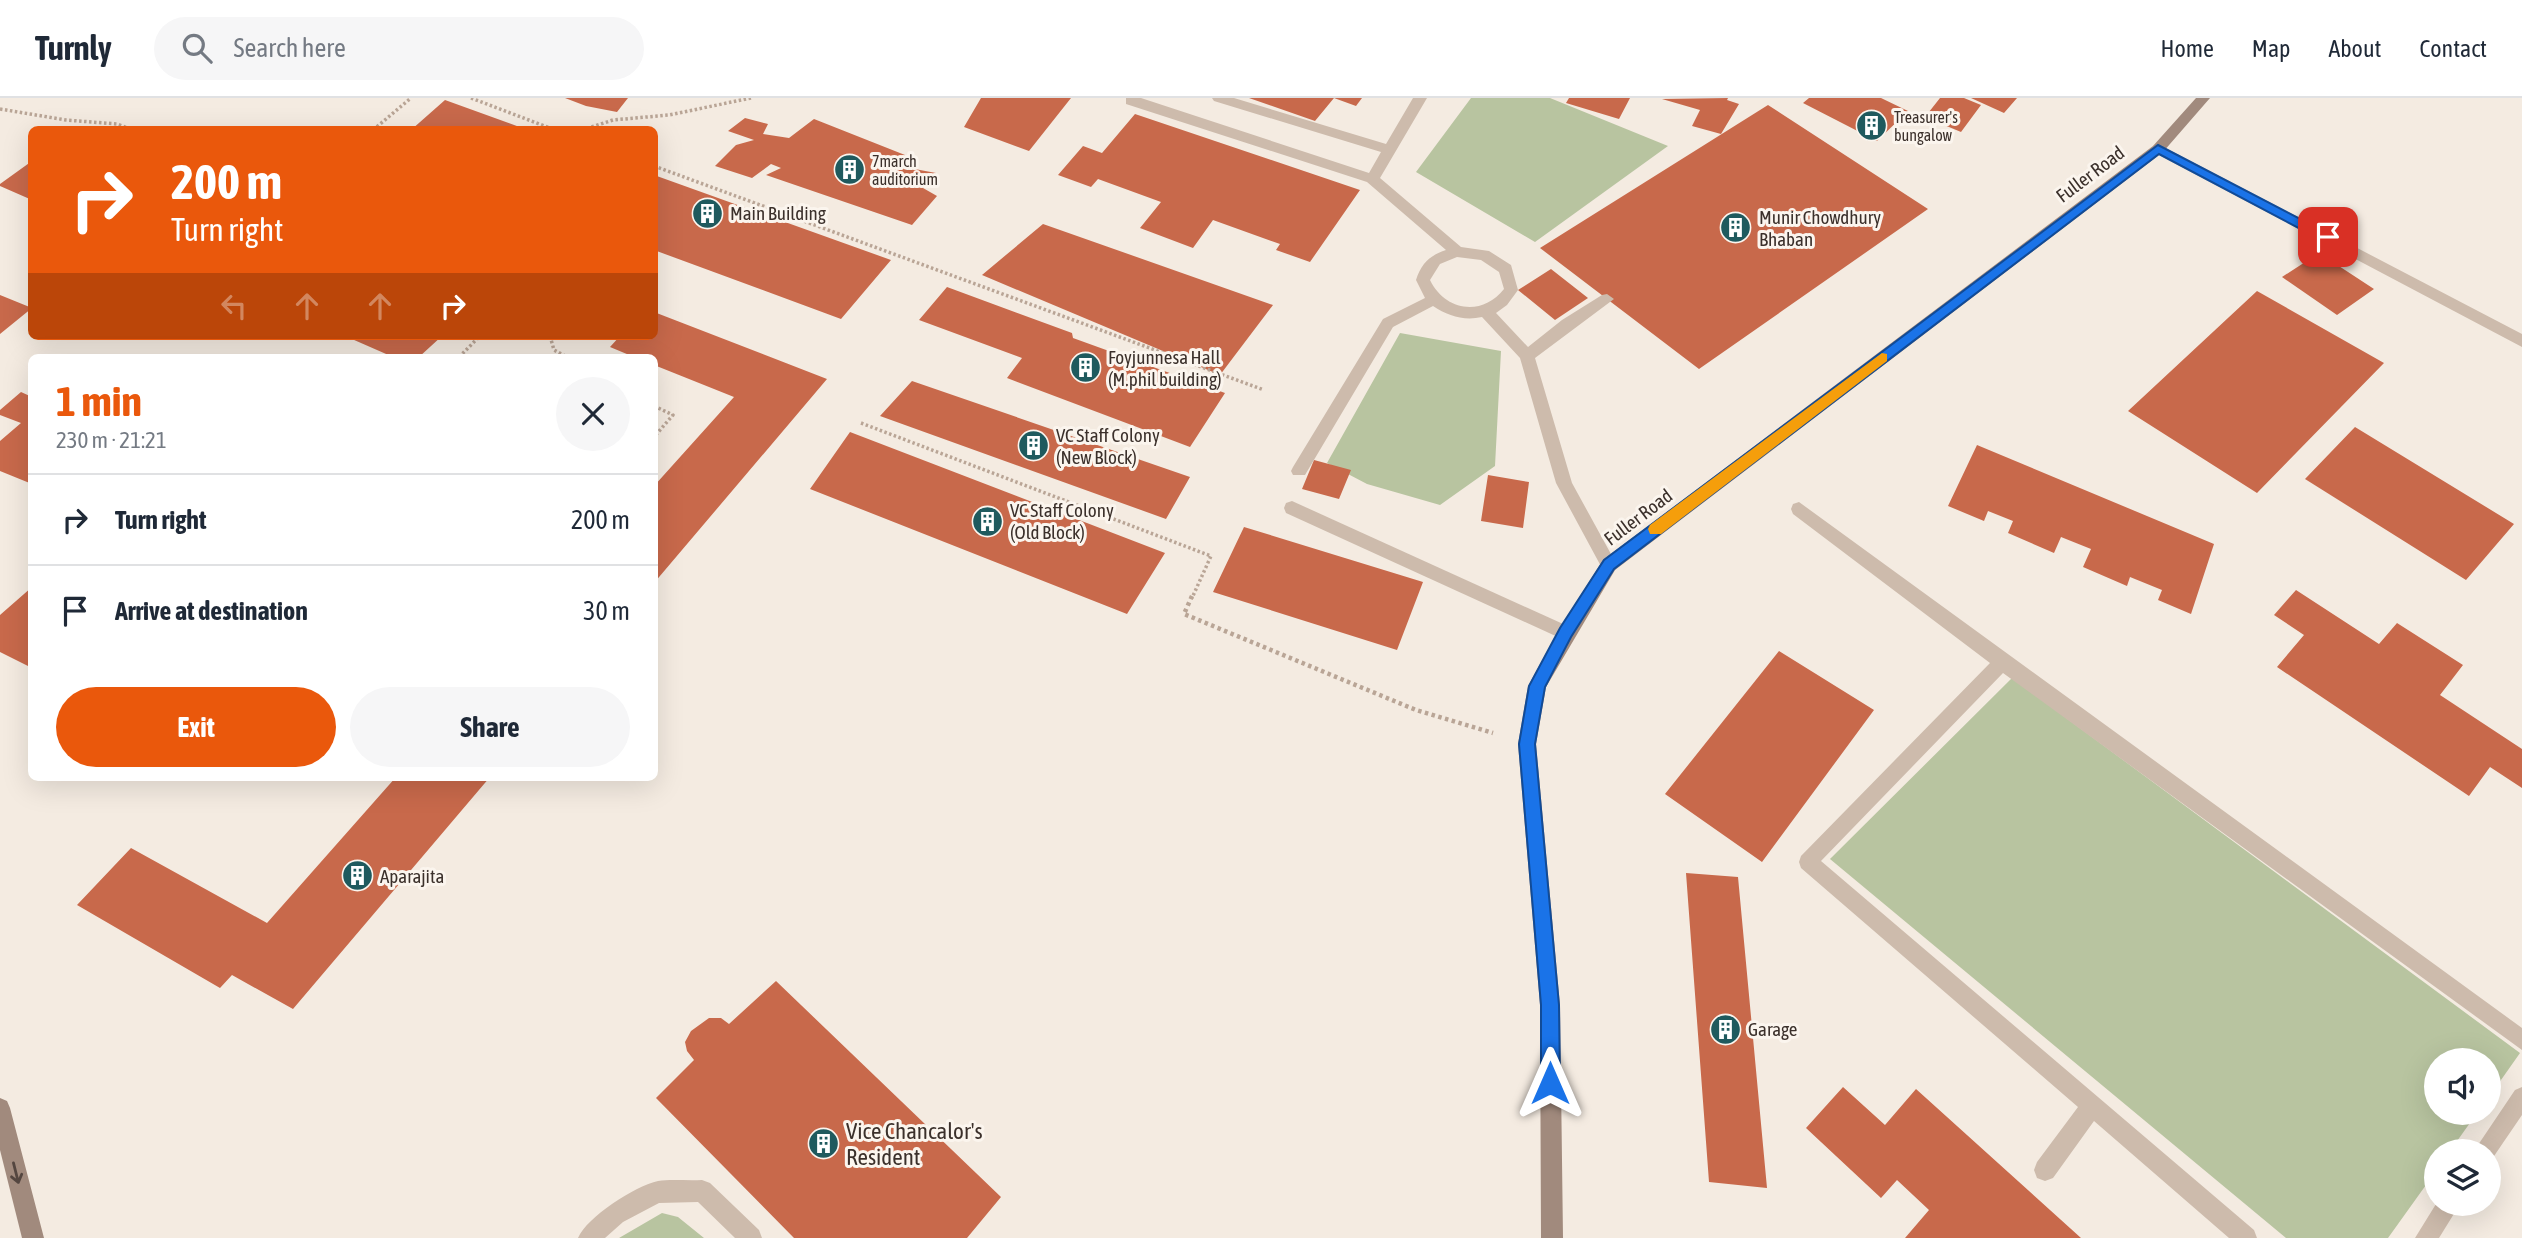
<!DOCTYPE html>
<html lang="en">
<head>
<meta charset="utf-8">
<style>
	body { margin:0; font-family:"Asap Condensed",sans-serif; background:#f6f6f7; color:#1f2937; height:100vh; display:flex; flex-direction:column; font-size:26px; white-space:nowrap }
	* { box-sizing:border-box; margin:0 }
	p { font-size:23px; color:#747a83 }
	.icon { flex:none; width:38px; height:38px; fill:none; stroke:currentColor; stroke-width:2; stroke-linecap:round; stroke-linejoin:round }
	.map { position:relative; flex:1; overflow:hidden }
	.drawer { position:absolute; left:28px; top:256px; width:630px; height:427px; display:flex; flex-direction:column; background:#fff; border-radius:10px; box-shadow:0 7px 28px #0002 }
	.drawer>* { flex:none }
	.guide { position:absolute; left:28px; top:28px; width:630px; height:214px; border-radius:10px; box-shadow:0 7px 28px #0002; background:#ea580c; color:#fff; overflow:hidden }
	.tools { position:absolute; left:2424px; top:950px; display:grid; gap:14px }
	.tools a { display:grid; place-items:center; width:77px; height:77px; border-radius:50%; background:#fff; box-shadow:0 7px 28px #0002; font-size:35px }
	.pin { position:absolute; display:grid; place-items:center; width:60px; height:60px; color:#fff; margin:-30px; border-radius:14px; box-shadow:0 4px 10px #0006 }
	.me { position:absolute; width:77px; margin:-38px; rotate:0deg; stroke-linejoin:round; filter:drop-shadow(0 0 5px #0008) }
	.turn { display:flex; align-items:center; gap:24px; height:147px; padding:0 28px; font-size:32px }
	.turn .icon { width:91px; height:91px; stroke-width:2.5 }
	.turn b { display:block; font-size:49px; line-height:60px }
	.lanes { display:flex; align-items:center; height:66px; padding:0 28px; background:#0003; justify-content:center; gap:35px; direction:ltr }
	.lanes .off { opacity:.35 }
	.round { display:grid; place-items:center; flex:none; width:74px; height:74px; border-radius:37px; background:#f6f6f7 }
	.overview { display:flex; align-items:center; justify-content:space-between; height:119px; padding:0 28px }
	h1 { font-size:42px; font-weight:700; line-height:52px; color:#ea580c }
	.cta { display:flex; gap:14px; margin-top:auto; padding:14px 28px }
	.cta a { flex:1; height:80px; border-radius:42px; background:#ea580c; color:#fff; font-size:28px; font-weight:700; line-height:80px; text-align:center }
	.cta a+a { background:#f6f6f7; color:#1f2937 }
	ul { padding:0; list-style:none }
	li { display:flex; align-items:center; gap:21px; height:91px; padding:0 28px; border-top:2px solid #e0e1e3 }
	li div { flex:1 }
	li b { display:block; font-size:26px }
	li em { font-style:normal }
	header { display:flex; align-items:center; gap:42px; box-sizing:border-box; height:98px; padding:0 35px; background:#fff; border-bottom:2px solid #e0e1e3 }
	header strong { font-size:33px }
	nav { display:flex; gap:38px; margin-inline-start:auto; font-size:24px }
	.search { width:490px; height:63px; background:#f6f6f7; display:flex; align-items:center; gap:18px; box-sizing:border-box; padding:0 24px; border-radius:38px; color:#747a83; font-size:26px }
	.map>svg:first-child { display:block }
	.green { fill:#b8c4a0 }
	.building { fill:#c8694b }
	.lines { fill:none; stroke-linecap:round; stroke-linejoin:round }
	.path-far1 { stroke:#b9a596; stroke-width:3.5; stroke-dasharray:2.5 2.5; stroke-linecap:butt }
	.path { stroke:#b9a596; stroke-width:4.5; stroke-dasharray:3.5 3.5; stroke-linecap:butt }
	.service { fill:#cdbbac; fill-rule:evenodd }
	.minor { fill:#cdbbac; fill-rule:evenodd }
	.secondary { fill:#a18a7d; fill-rule:evenodd }
	.oneway { stroke:#544640 }
	.route { fill:#1a73e8; stroke:#114b97; stroke-width:2 }
	.slow { fill:#f59e0b }
	.labels { text-anchor:middle; dominant-baseline:central; stroke-width:6; stroke-linejoin:round; paint-order:stroke }
	.far-poi-label { font-size:16px; fill:#3b302b; stroke:#fbf5ee; text-anchor:start }
	.street-label { font-size:19px; fill:#3b302b; stroke:#fbf5ee }
	.poi-label { font-size:19px; fill:#3b302b; stroke:#fbf5ee; text-anchor:start }
	.near-poi-label { font-size:23px; fill:#3b302b; stroke:#fbf5ee; text-anchor:start }
</style>
</head>
<body>
<header>
<strong>Turnly</strong>
<div class="search"><svg class="icon" aria-label="search" viewBox="0 0 24 24"><circle cx="10" cy="10" r="6"/><path d="M15 15l6 6"/></svg>Search here</div>
<nav><a>Home</a><a>Map</a><a>About</a><a>Contact</a></nav>
</header>
<div class="map">
<svg width="2522" height="1140" viewBox="0 0 2522 1140">
	<rect width="100%" height="100%" fill="#f4ebe1"/>
	<path class="green" d="M1471 0H1550L1668 48 1535 144 1416 74Z
		M1400 235 1501 253 1495 368 1440 407 1367 386 1327 365Z
		M2012 580 2520 955 2489 999 2488 962H2436V1015H2477L2450 1053 2436 1054V1073L2388 1140H2286L1830 761Z
		M662 1115 678 1119 704 1140H619Z"/>
	<path class="building" d="M565 0H628L617 14 586 8Z
		M981 0H1071L1029 53 964 29Z
		M1249 0H1334L1315 23Z
		M1334 0H1362L1356 8Z
		M1569 0H1630L1619 21 1566 5Z
		M1728 0 1727 2 1739 6 1721 36 1692 28 1700 12 1662 1Z
		M1809 0H1881L1908 13 1877 43 1803 5Z
		M1940 0H1964L1981 7 1961 34 1925 19Z
		M1971 0H2017L2004 15Z
		M445 2 525 31V32H411Z
		M1768 7 1928 111 1699 271 1540 150Z
		M1135 16 1360 92 1310 164 1276 152 1280 146 1213 122 1193 150 1140 130 1161 104 1098 81 1091 89 1058 77 1083 48 1102 55Z
		M745 20 768 26 763 36 789 40 814 21 905 57 904 69 936 75 923 90 937 98 912 127 766 77 781 70 771 66 752 80 715 68 736 47 754 42 728 33Z
		M32 63V102L0 88V86Z
		M654 77 891 162 841 221 654 152Z
		M1043 126 1273 207 1220 277 982 177Z
		M2319 155 2374 191 2337 217 2282 179Z
		M1551 171 1588 200 1555 222 1518 192Z
		M947 189 1072 235 1073 240 1225 295 1190 349 1007 280 1022 260 919 222Z
		M2257 193 2384 265 2257 395 2128 313Z
		M0 197 32 210 0 236Z
		M654 214 827 281 654 485V388L734 299 654 267V259H634L610 249 620 238H654Z
		M345 238H442L419 259H393Z
		M912 283 1190 379 1166 421 880 318Z
		M21 294 32 299V386L0 373V343L21 325 0 317V312Z
		M2355 329 2514 426 2466 482 2305 381Z
		M850 334 1165 455 1127 516 810 391Z
		M1977 347 2214 446 2191 516 2158 502 2162 492 2130 479 2127 488 2083 469 2091 451 2061 439 2054 455 2008 435 2013 423 1988 413 1984 423 1948 408Z
		M1314 362 1351 372 1339 401 1302 391Z
		M1488 377 1529 384 1523 430 1481 423Z
		M1244 429 1423 484 1397 552 1213 494Z
		M32 489V570L0 554V517Z
		M2296 492 2379 546 2397 525 2463 567 2440 597 2522 651V690L2490 669 2469 698 2277 569 2304 537 2274 517Z
		M1779 553 1874 612 1762 764 1665 696Z
		M396 679H490L293 911 232 877 220 890 77 807 131 750 267 825Z
		M1686 775 1738 779 1767 1090 1709 1084Z
		M776 883 1001 1099 967 1140H794L656 1000 694 962 687 953 685 944 691 933 709 920H721L729 926Z
		M1843 989 1885 1027 1916 991 2081 1140H1905L1929 1112 1897 1082 1881 1100 1806 1030Z"/>
	<g class="lines">
		<path class="path-far1" d="M471 0 555 32
			M0 11 66 22 117 26 133 32
			M373 32 411 0
			M582 32 613 22 669 17 751 0
			M654 68 1264 292
			M550 238 554 252 567 259
			M459 259 480 238
			M654 308 673 317 654 339
			M861 325 1211 458 1192 500"/>
		<path class="path" d="M1192 498 1184 516 1416 612 1493 635"/>
		<path class="service" d="M1126 0H1141L1369 75 1381 54 1214 3 1212 0H1234L1386 46 1413 0H1427L1380 80 1461 149 1489 153 1511 167 1518 192 1507 207 1496 215 1528 249 1562 222 1602 197 1607 196 1614 201 1535 260 1572 385 1617 467 1615 472H1603L1556 385 1520 260 1482 219C1464 223 1448 218 1433 208L1393 229 1305 377H1293L1291 373 1293 369 1383 221 1425 200 1416 182C1421 166 1430 157 1446 152L1367 84 1126 6ZM1457 159 1481 162 1499 174 1504 191C1482 219 1445 213 1430 182L1440 166Z
			M2158 46 2522 236V249L2153 54V48Z
			M1799 404 2522 930V952L2003 575 1821 763 2254 1132 2257 1140H2229L2094 1023 2053 1080 2045 1083 2037 1080 2034 1072 2037 1064 2078 1009 1801 770 1799 764 1801 758 1990 565 1793 416 1791 411 1793 406Z
			M2522 989V1017L2492 1061 2488 1063V1054H2475L2478 1047 2515 992Z
			M702 1082 710 1085 759 1132 762 1140H735L698 1104 659 1105 623 1124 605 1140H578C587 1119 635 1088 658 1083 671 1081 688 1083 702 1082Z
			M2436 1106H2460L2439 1140H2415Z"/>
		<path class="minor" d="M1292 403 1572 530 1575 535 1572 540 1566 542 1560 540 1286 415 1284 410 1286 405Z"/>
		<path class="secondary" d="M2196 0H2210L2163 54 1615 472 1546 589 1536 646 1560 907 1563 1140H1541L1540 907 1518 646 1528 588 1560 530 1603 462 2153 48Z
			M0 1000 7 1003 10 1010 44 1140H22L0 1052Z"/>
	</g>
	<defs><path id="oneway-shaft" d="M-6 0H5M1.5-3L5.5 0L1.5 3" fill="none" stroke-width="1.6" stroke-linecap="round" stroke-linejoin="round" transform="scale(1.75)"/></defs>
	<use class="oneway" href="#oneway-shaft" transform="translate(16 1075) rotate(76)"/>
	<path class="route" d="M2158 47 2335 139 2333 143H2323L2159 56 1614 471 1571 539 1545 589 1535 646 1559 907 1560 985 1557 991 1550 994 1544 991 1541 985V907L1519 646 1529 588 1560 530 1604 462Z"/>
	<path class="slow" d="M1882 255 1887 256V263L1661 436H1650L1648 431 1650 427Z"/>
	<defs>
		<symbol id="building-disc" viewBox="-11 -11 22 22"><circle r="9.5" fill="#1f5a5e" stroke="#fbf5ee"/><path d="M-4-6H4V6H1V3H-1V6H-4ZM-2.5-4.3h1.7v1.8h-1.7ZM.8-4.3h1.7v1.8H.8ZM-2.5-1h1.7V.8h-1.7ZM.8-1h1.7V.8H.8Z" fill="#fff"/></symbol>
	</defs>
	<g fill-rule="evenodd">
		<use href="#building-disc" x="1854" y="10" width="35" height="35"/>
		<use href="#building-disc" x="832" y="54" width="35" height="35"/>
		<use href="#building-disc" x="690" y="98" width="35" height="35"/>
		<use href="#building-disc" x="1718" y="112" width="35" height="35"/>
		<use href="#building-disc" x="1068" y="252" width="35" height="35"/>
		<use href="#building-disc" x="1016" y="330" width="35" height="35"/>
		<use href="#building-disc" x="970" y="406" width="35" height="35"/>
		<use href="#building-disc" x="340" y="760" width="35" height="35"/>
		<use href="#building-disc" x="1708" y="914" width="35" height="35"/>
		<use href="#building-disc" x="806" y="1028" width="35" height="35"/>
	</g>
	<g class="labels">
		<g class="far-poi-label">
			<text x="1894" y="19">Treasurer's<tspan x="1894" dy="18">bungalow</tspan></text>
			<text x="872" y="63">7march<tspan x="872" dy="18">auditorium</tspan></text>
		</g>
		<g class="street-label">
			<text transform="translate(2090 76) rotate(-37)">Fuller Road</text>
			<text transform="translate(1638 419) rotate(-37)">Fuller Road</text>
		</g>
		<g class="poi-label">
			<text x="730" y="115">Main Building</text>
			<text x="1759" y="119">Munir Chowdhury<tspan x="1759" dy="22">Bhaban</tspan></text>
			<text x="1108" y="259">Foyjunnesa Hall<tspan x="1108" dy="22">(M.phil building)</tspan></text>
			<text x="1056" y="337">VC Staff Colony<tspan x="1056" dy="22">(New Block)</tspan></text>
			<text x="1010" y="412">VC Staff Colony<tspan x="1010" dy="22">(Old Block)</tspan></text>
			<text x="380" y="778">Aparajita</text>
			<text x="1748" y="931">Garage</text>
		</g>
		<g class="near-poi-label">
			<text x="846" y="1033">Vice Chancalor's<tspan x="846" dy="26">Resident</tspan></text>
		</g>
	</g>
</svg>
<div class="tools">
<a><svg class="icon" aria-label="sound" viewBox="0 0 24 24"><path d="M4 9h4l5-4v14l-5-4H4zM17 9q2 3 0 6"/></svg></a>
<a><svg class="icon" aria-label="layers" viewBox="0 0 24 24"><path d="M12 4l9 5-9 5-9-5zM3 14l9 5 9-5"/></svg></a>
</div>
<div class="pin" style="left:2328px;top:139px;background:#d93025"><svg class="icon" aria-label="arrive" viewBox="0 0 24 24"><path d="M6 21V4h12l-3 4 3 4H6"/></svg></div>
<svg class="me" style="left:1550px;top:985px" viewBox="-20 -20 40 40"><path d="M0-17L14 15 0 8-14 15z" fill="#1a73e8" stroke="#fff" stroke-width="4"/></svg>
<div class="guide">
<div class="turn"><svg class="icon" aria-label="right" viewBox="0 0 24 24"><path d="M7 20v-9h11M14 6l5 5-5 5"/></svg><div><b>200 m</b>Turn right</div></div>
<div class="lanes"><svg class="icon off" aria-label="left" viewBox="0 0 24 24"><path d="M17 20v-9H6M10 6l-5 5 5 5"/></svg><svg class="icon off" aria-label="ahead" viewBox="0 0 24 24"><path d="M12 20V5M6 11l6-6 6 6"/></svg><svg class="icon off" aria-label="ahead" viewBox="0 0 24 24"><path d="M12 20V5M6 11l6-6 6 6"/></svg><svg class="icon" aria-label="right" viewBox="0 0 24 24"><path d="M7 20v-9h11M14 6l5 5-5 5"/></svg></div>
</div>
<section class="drawer">
<div class="overview"><div><h1>1 min</h1><p>230 m · 21:21</p></div><a class="round"><svg class="icon" aria-label="close" viewBox="0 0 24 24"><path d="M6 6l12 12M18 6L6 18"/></svg></a></div>
<ul>
<li><svg class="icon" aria-label="right" viewBox="0 0 24 24"><path d="M7 20v-9h11M14 6l5 5-5 5"/></svg><div><b>Turn right</b></div><em>200 m</em></li>
<li><svg class="icon" aria-label="arrive" viewBox="0 0 24 24"><path d="M6 21V4h12l-3 4 3 4H6"/></svg><div><b>Arrive at destination</b></div><em>30 m</em></li>
</ul>
<div class="cta"><a>Exit</a><a>Share</a></div>
</section>
</div>
</body>
</html>
